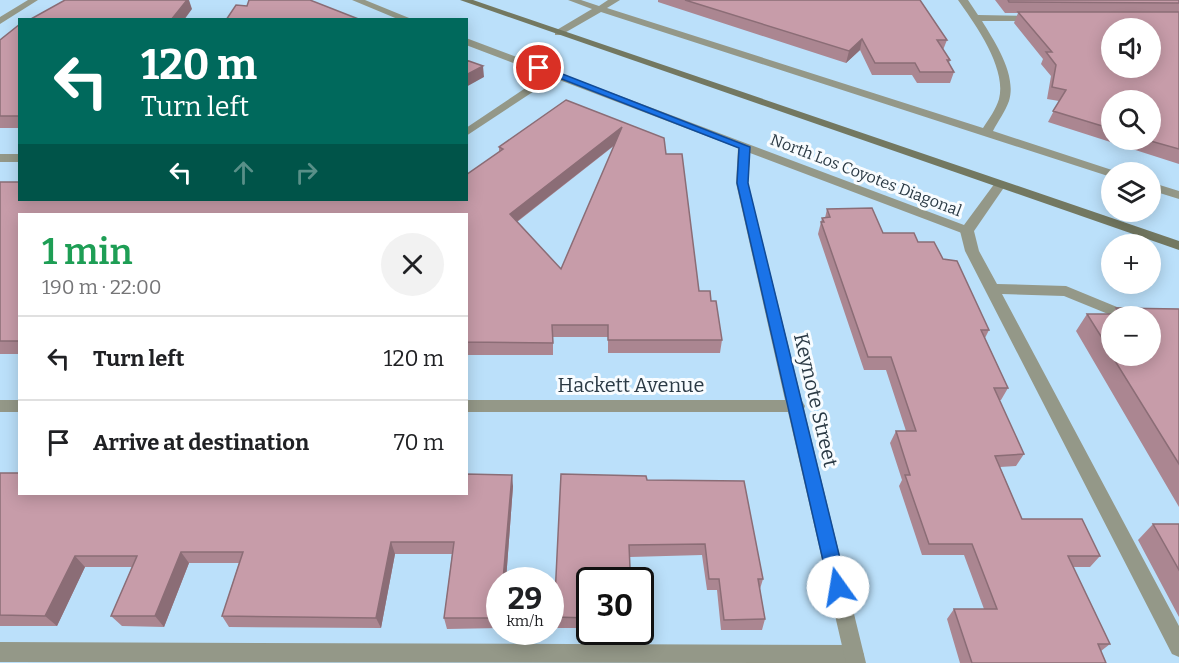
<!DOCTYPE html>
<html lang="en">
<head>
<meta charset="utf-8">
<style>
	body { margin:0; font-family:Bitter,serif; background:#f2f2f2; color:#202124; height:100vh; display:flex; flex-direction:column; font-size:22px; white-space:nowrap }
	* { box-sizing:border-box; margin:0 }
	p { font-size:20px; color:#757577 }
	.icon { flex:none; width:33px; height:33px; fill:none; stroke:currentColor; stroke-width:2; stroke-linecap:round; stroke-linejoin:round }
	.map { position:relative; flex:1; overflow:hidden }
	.sheet { position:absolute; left:18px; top:213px; width:450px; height:282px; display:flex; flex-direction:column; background:#fff; border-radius:0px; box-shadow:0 3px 15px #0003 }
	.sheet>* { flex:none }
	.top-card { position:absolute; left:18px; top:18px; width:450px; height:183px; border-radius:0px; box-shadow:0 3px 15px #0003; background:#00695c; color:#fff; overflow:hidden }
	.fabs { position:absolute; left:1101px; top:18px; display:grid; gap:12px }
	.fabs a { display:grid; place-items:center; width:60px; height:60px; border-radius:50%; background:#fff; box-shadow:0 3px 15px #0003; font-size:30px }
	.speed { position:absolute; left:486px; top:567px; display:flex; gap:12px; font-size:30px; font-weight:700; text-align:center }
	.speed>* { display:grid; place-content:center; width:78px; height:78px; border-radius:50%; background:#fff; box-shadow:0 3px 15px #0003; line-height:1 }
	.speed small { font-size:15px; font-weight:400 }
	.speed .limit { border:3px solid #111; border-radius:9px; background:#fff; color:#111 }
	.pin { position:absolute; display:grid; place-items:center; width:51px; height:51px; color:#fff; margin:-26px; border:3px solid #fff; border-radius:50%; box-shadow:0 2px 6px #0007 }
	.me { position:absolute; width:66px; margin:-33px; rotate:347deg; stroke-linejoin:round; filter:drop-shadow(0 0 4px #0008) }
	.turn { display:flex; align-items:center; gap:21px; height:126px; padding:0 24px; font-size:27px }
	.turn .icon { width:78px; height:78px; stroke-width:2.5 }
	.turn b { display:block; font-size:42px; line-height:51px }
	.lanes { display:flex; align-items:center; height:57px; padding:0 24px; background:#0003; justify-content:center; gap:30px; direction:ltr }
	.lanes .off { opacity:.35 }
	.round { display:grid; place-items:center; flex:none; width:63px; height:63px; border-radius:32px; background:#f2f2f2 }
	.summary { display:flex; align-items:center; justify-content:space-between; height:102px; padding:0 24px }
	h1 { font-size:36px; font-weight:600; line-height:45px; color:#1e9e55 }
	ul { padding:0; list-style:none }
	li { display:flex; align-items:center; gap:18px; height:84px; padding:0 24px; border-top:2px solid #e0e0e0 }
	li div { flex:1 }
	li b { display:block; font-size:22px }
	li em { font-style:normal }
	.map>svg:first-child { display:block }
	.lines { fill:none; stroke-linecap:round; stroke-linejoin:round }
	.lane { fill:#949888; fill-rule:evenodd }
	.street { fill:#949888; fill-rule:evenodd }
	.secondary { fill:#737861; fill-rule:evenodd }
	.wall { fill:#ab8691; fill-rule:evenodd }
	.shaded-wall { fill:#8b6d76 }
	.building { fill:#c79ca9; stroke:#8b6d76; stroke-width:1.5; fill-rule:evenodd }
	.route { fill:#1a73e8; stroke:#114b97; stroke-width:1.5 }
	.labels { text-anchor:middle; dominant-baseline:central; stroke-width:6; stroke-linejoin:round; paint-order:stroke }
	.far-street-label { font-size:16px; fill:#2b3a45; stroke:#f8fcff }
	.street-label { font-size:20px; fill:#2b3a45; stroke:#f8fcff }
</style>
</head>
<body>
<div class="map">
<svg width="1179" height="663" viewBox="0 0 1179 663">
	<rect width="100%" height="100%" fill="#bbe0fa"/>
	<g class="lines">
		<path class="lane" d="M967 227 974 231 979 251 997 284 1066 286 1117 307 1135 308 1142 313 1140 316H1113L1064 296 1002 294 1179 626V657L1172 654 965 251 960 231Z
			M0 642 854 645 861 648 864 655 860 663 0 662Z"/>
		<path class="street" d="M28 0H38L0 24V17Z
			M352 0H365L414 20H400Z
			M568 0H581L599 6 608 0H620L607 8 983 128C989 119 996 109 999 99 1007 68 975 24 958 0H968L978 15 1038 16 1040 18 1035 21H982C995 42 1017 75 1009 101 1005 112 998 121 993 131L1118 172H1112V177L1108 176 601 12 561 35H555V31L592 9Z
			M466 38 964 225 995 183H1003L1005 186 972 234 967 235 750 153 748 183 802 401 805 406 804 409 866 663H846L788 412H466V400H785L736 183 738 148 554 78 466 136V128L545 75 466 45Z
			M0 154H20V162H0Z
			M1150 182 1179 191V199L1150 190Z
			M0 400H20V412H0Z"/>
		<path class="secondary" d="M460 0H473L1179 241V250Z"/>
	</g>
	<path class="wall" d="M658 0H920L947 40 943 50 950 60 949 63 954 72 950 83H917L912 75H872L860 50 846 63 658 2Z
		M995 0H1179V164L1048 122 1059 101 1047 99 1051 76 1041 64 1043 59 1014 23 1018 13H1005ZM1112 100 1150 140H1112Z
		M20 24V128H0V40Z
		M566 100 666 154 699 291 711 301 722 340 720 353H608V337H553V355H466V214H20V354H0V182L20 200H466L499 152V147ZM615 145 561 269 517 222Z
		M827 209 883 233 918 242 943 259 989 330 985 338 1008 388 1001 400H999L1024 454 1016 466 1000 467 1022 519 1100 556 1090 567H1073L1110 644 1101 651 1106 663H960L947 619 954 609H984L964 555H922L899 486 902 480 890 443 896 431H906L886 370H864L818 234 822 218H825Z
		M1116 308 1179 309V507L1076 331 1087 314H1112ZM1112 316 1150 356H1112Z
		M0 473 513 486 506 580H500V628L447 629 444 618 452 554H395L381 628 229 627 222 616 239 563H189L164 627 122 626 111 616 132 567H85L57 626H0Z
		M647 480 763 579 760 589 765 619 762 630H721L717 590H707L702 555 630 557 629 580H590V628H555L554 617Z
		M1153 524H1179V617L1138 540Z"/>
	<path class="shaded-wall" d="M187 0H189L192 9 184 20H171Z
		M862 39 860 50 846 63 849 51Z
		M483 66 484 77 466 87V75Z
		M622 127V139L511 226 510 214Z
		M512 475 513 486 506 580H503Z
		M391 542 395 554 381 628 376 618Z
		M181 552 189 563 164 627 155 616Z
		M75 556 85 567 57 626 45 616Z"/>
	<path class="building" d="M65 0H187L171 20H29Z
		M249 0H310L361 20H226L236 5 247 6Z
		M685 0H920L947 40H937L950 60H947L954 72H920L915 63H875L862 39 849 51Z
		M1008 0H1179V3L1009 2Z
		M1018 12H1179V149L1147 140H1150V100H1112V129L1053 111 1066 90 1052 87 1056 65 1046 52H1052ZM1112 28H1150V68H1112Z
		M20 24V116H0V40Z
		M466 60 483 66 466 75Z
		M566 100 664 138 666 154H682L699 291H710L711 301H716L722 340H608V325H552L553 343 466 342V214H20V341H0V182H20V200H466V175L503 149 499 147ZM622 127 561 269 510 214Z
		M872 208 883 233H914L918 242H934L943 259 957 261 989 330H981L1008 388H994L1024 454 995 456 1022 519H1082L1100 556H1068L1110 644H1098L1106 663H972L954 609H997L972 544H929L905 475H910L896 431H916L891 357H868L821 222H824L822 218 830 217 827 209Z
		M1116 308 1179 309V464L1112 356H1150V316H1112V354L1087 314H1120Z
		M0 473H20V494H466V474L512 475 503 580H500V618H444L454 542H391L376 618 222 616 243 552H181L155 616H111L137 556H75L45 616 0 615Z
		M561 474 646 476 647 480 744 481 763 579H758L765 619 724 620 719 579H709L705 544 629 545 630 568H598L599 580H590V618L554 617Z
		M1153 524H1179V570Z"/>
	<path class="route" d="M536 66H542L750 147 748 183 847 587 845 593 838 596 832 593 829 587 737 183 739 148 536 69Z"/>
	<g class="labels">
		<g class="far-street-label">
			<text transform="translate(866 175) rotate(21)">North Los Coyotes Diagonal</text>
		</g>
		<g class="street-label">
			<text x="631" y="385">Hackett Avenue</text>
			<text transform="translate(816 400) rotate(77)">Keynote Street</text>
		</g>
	</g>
</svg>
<div class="fabs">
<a><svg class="icon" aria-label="sound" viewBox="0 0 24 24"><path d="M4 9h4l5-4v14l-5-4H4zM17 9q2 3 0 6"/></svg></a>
<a><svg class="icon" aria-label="search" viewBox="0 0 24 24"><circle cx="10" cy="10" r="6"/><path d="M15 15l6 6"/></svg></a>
<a><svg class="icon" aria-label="layers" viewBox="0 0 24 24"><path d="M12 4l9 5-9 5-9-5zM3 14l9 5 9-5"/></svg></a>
<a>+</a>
<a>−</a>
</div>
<div class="speed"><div>29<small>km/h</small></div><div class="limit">30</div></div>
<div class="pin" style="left:539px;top:68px;background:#d93025"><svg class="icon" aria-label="arrive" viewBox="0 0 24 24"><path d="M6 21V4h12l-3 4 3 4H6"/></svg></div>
<svg class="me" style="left:838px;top:587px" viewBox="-20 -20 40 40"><circle r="19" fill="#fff"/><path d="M0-13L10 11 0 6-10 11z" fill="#1a73e8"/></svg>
<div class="top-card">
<div class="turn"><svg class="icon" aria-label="left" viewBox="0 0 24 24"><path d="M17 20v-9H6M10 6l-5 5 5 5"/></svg><div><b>120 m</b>Turn left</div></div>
<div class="lanes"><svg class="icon" aria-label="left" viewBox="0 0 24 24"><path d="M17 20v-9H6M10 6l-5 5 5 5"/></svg><svg class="icon off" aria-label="ahead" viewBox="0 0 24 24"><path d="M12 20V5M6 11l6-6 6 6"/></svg><svg class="icon off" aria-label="right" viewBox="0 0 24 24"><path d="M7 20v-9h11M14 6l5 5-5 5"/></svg></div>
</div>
<section class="sheet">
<div class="summary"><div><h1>1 min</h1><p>190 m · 22:00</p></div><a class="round"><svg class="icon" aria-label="close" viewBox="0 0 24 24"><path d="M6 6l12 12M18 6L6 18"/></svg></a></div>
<ul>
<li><svg class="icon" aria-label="left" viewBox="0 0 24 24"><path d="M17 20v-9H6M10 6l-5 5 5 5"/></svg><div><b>Turn left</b></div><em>120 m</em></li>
<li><svg class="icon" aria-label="arrive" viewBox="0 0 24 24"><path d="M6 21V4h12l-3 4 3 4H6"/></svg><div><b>Arrive at destination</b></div><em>70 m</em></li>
</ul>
</section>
</div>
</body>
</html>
